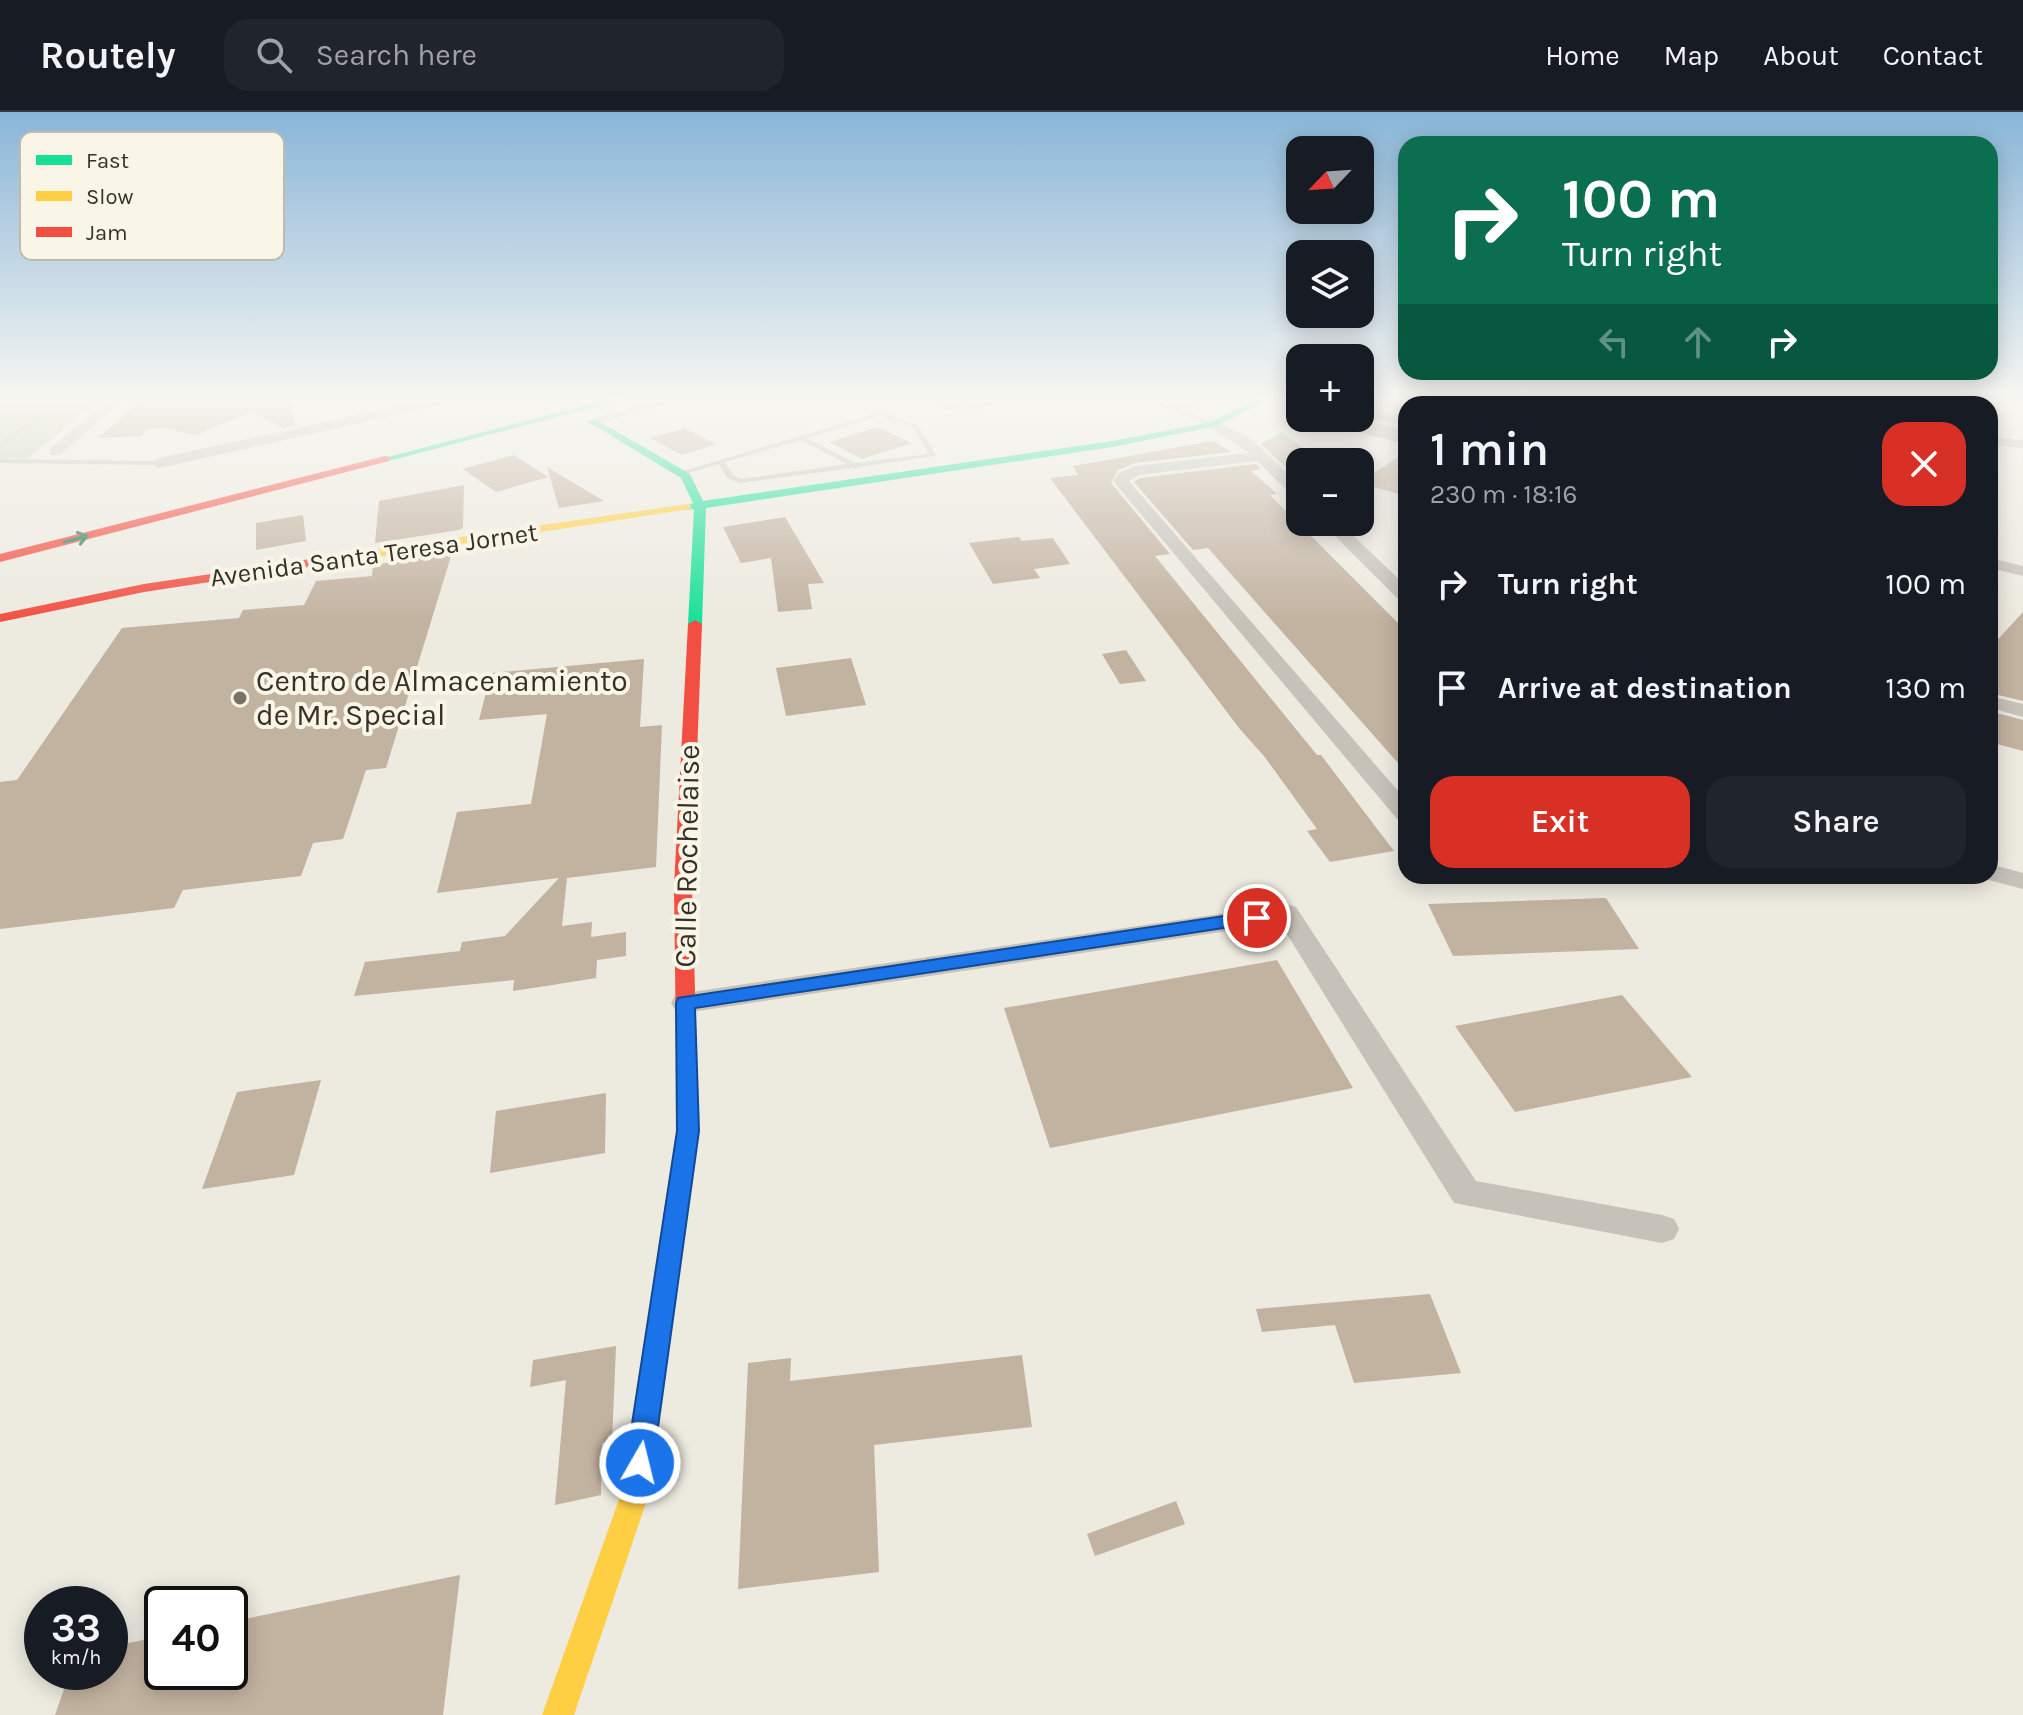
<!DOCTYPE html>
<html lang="en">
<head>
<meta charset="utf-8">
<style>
	body { margin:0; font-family:Karla,sans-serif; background:#20242c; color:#f1f3f6; height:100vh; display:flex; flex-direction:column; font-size:30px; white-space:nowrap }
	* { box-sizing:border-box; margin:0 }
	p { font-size:26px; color:#9ea1a6 }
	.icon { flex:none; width:44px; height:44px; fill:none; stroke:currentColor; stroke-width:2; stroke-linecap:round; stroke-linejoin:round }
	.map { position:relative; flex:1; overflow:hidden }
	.side { position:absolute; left:1398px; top:284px; width:600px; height:488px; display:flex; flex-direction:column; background:#171b24; border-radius:24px; box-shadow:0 4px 20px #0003 }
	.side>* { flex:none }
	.banner { position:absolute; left:1398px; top:24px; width:600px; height:244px; border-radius:24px; box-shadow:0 4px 20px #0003; background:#0b6e4f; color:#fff; overflow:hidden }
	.needle { width:52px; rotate:245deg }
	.fabs { position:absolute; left:1286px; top:24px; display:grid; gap:16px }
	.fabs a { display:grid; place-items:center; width:88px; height:88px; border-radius:16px; background:#171b24; box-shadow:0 4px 20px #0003; font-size:40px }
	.speed { position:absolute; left:24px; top:1474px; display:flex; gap:16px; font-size:40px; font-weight:700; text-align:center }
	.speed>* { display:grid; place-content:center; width:104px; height:104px; border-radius:50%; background:#171b24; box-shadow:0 4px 20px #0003; line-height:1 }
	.speed small { font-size:20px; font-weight:400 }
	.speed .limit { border:4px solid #111; border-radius:12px; background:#fff; color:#111 }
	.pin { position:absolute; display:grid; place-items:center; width:68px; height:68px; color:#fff; margin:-34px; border:4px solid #fff; border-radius:50%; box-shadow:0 2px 8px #0007 }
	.me { position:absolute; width:88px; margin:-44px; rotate:8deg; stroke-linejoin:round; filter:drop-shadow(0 0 6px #0008) }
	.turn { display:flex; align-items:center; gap:28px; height:168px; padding:0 32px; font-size:36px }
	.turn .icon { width:104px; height:104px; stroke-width:2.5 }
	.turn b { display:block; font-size:56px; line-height:68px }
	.lanes { display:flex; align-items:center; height:76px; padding:0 32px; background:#0003; justify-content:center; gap:40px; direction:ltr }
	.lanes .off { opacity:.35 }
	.round { display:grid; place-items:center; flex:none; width:84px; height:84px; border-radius:24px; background:#20242c }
	.headline { display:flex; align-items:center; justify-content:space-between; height:136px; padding:0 32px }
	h1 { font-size:48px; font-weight:600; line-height:60px }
	.primary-button { display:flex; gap:16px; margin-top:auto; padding:16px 32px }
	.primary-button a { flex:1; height:92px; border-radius:24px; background:#d93025; color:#fff; font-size:32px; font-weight:600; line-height:92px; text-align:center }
	.primary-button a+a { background:#20242c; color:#f1f3f6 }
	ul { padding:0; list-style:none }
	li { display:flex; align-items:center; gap:24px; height:104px; padding:0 32px }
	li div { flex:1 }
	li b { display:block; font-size:30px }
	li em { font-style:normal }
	header { display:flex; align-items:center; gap:48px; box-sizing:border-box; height:112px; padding:0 40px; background:#171b24; border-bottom:2px solid #363941 }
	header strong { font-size:38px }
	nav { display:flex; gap:44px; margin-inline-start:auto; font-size:28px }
	.search { width:560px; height:72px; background:#20242c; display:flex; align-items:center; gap:20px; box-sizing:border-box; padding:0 28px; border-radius:24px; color:#9ea1a6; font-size:30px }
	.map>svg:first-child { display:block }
	.green { fill:#c9d5b9 }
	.building { fill:#c2b2a0 }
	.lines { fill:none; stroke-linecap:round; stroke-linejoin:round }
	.lane { fill:#c6c2b9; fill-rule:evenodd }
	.street { fill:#c6c2b9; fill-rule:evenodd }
	.fast { fill:#16e098; fill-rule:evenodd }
	.slow { fill:#ffcf43; fill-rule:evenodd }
	.jam { fill:#f24e42; fill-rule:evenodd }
	.oneway { stroke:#287f5a }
	.route { fill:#1a73e8; stroke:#114b97; stroke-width:2 }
	.poi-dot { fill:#777168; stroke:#faf6e7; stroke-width:3 }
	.labels { text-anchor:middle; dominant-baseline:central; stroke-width:8; stroke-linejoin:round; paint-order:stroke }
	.far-street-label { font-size:26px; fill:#373027; stroke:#faf6e7 }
	.poi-label { font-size:30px; fill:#373027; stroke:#faf6e7; text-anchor:start }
	.street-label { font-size:30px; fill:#373027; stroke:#faf6e7 }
	.key { fill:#faf6e7; stroke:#c0bbad; stroke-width:2 }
	.key-label { font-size:22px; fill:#373027 }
</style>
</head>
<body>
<header>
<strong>Routely</strong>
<div class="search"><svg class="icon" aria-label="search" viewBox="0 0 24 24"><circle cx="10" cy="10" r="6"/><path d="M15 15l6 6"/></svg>Search here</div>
<nav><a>Home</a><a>Map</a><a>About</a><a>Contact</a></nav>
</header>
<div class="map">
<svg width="2023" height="1603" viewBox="0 0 2023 1603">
	<rect width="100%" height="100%" fill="#edeae0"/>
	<path class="green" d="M0 287H100L28 346 0 347Z"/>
	<path class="building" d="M142 287H292L294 314 283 316 250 300 196 323 164 316 148 317 141 324 98 326Z
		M1351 306 1406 318V332L1337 315Z
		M878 315 912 331 862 347 829 330Z
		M684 316 716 332 682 343 650 326Z
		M1281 320 1321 348 1284 354 1261 332Z
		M1213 329 1231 340 1135 351 1118 358 1111 371 1170 442 1155 444 1317 643H1321L1394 739 1330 750 1307 719 1317 717 1264 644 1239 616 1050 366 1078 363 1073 354Z
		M1406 340V384L1360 371V370Z
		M514 343 548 365 496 380 463 357Z
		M1256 352 1261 357 1251 359 1277 382 1270 383 1406 519V660L1208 436 1193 438 1134 370 1140 366Z
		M547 355 604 389 559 396Z
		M464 373 463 416 459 418 375 431 379 389Z
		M303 403 306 429 256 438V411Z
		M785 405 824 471 808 472 812 497 778 500 771 446 741 451 723 415Z
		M1019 425 1022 429 1053 426 1070 452 1034 457 1040 466 993 472 969 431Z
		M452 441 386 656 366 658 343 727 313 731 301 764 183 778 174 796 0 817V670L17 668 122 516 239 506 243 498 304 493 316 469 372 464 373 453Z
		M2023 500V589L1990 581 1998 551 1990 536Z
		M1126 538 1146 569 1120 572 1102 542Z
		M851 546 866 593 786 604 776 556Z
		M644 547 640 615 662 613 656 755 567 766 562 814 592 810 591 825 626 820V844L597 848 596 866 546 874 513 879 514 868 354 884 365 850 460 839 462 830 505 824 559 766 437 781 457 700 531 692 547 602 479 608 491 561Z
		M1990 599 2023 608V639L1990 630Z
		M1606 786 1639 837 1453 844 1428 792Z
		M1277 848 1353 976 1050 1036 1004 896Z
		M1622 883 1692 965 1515 1000 1455 914Z
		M321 968 294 1063 202 1077 237 980Z
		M606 981 605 1041 490 1061 496 999Z
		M1430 1182 1461 1261 1354 1271 1335 1213 1262 1220 1256 1197Z
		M616 1234 612 1330 602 1331 601 1383 555 1393 566 1268 530 1275 533 1248Z
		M1022 1243 1032 1315 874 1333 879 1460 738 1477 748 1251 791 1246 790 1269Z
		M1176 1389 1185 1412 1095 1444 1087 1422Z
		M460 1463 443 1603H55L70 1560H110V1535L162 1524V1560H230V1510Z"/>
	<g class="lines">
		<path class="lane" d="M58 287H65L0 336V331Z
			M926 287C940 287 952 295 966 295 978 295 988 287 999 287 977 303 948 302 926 287Z
			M1142 287H1151L1170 294 1215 287 1205 292 1177 296 1217 312 1212 313Z
			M880 300 917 313 936 343 935 344 860 355 857 357 853 356 740 371 727 366 719 352 681 363 677 361ZM880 304 913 315 929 342 855 351 807 326ZM801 328 847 352 741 367 733 363 725 350Z
			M0 347 159 349 163 351 159 353 0 351Z"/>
		<path class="street" d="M109 287H124L60 343H50V337Z
			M432 287H458L451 291 159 356 151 351 159 346Z
			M662 287H685L592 313 585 309Z
			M1285 287H1300V292L1287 290Z
			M1700 287H1723L1733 292H1710Z
			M1360 295 1406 307V315L1360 303Z
			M1214 308 1250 326 1300 373V387L1294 385 1257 349 1139 363 1129 369 1406 688V710L1398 708 1113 369 1120 360 1136 354 1249 341 1209 315V309Z
			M1990 325 2023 328V336L1990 333Z
			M1321 410H1339L1406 474V490L1399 488Z
			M1990 446 2023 454V464L1990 456Z
			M1990 584 2023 592V605L1990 596Z
			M1990 752 2023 761V777L1981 766 1990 764Z
			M1287 792 1296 795 1476 1069 1662 1103 1674 1107 1679 1117 1674 1127 1662 1131 1454 1091 1280 811 685 901 675 898 671 891 675 884 685 881Z"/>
		<path class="fast" d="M610 287H626L385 350 380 347Z
			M1258 287H1270L1217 314 1112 335 706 396 702 512 695 516 688 512 694 397 687 398 681 395 693 391 681 366 587 309 595 307 690 362 703 389 1112 329 1211 310Z"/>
		<path class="slow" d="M687 392 691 393V397L350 449 344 445 350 441Z
			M675 1095 683 1098 687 1105 649 1382 574 1603H542L621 1382 663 1105 667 1098Z"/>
		<path class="jam" d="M385 344 389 345V349L0 450V442Z
			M350 441 354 442V448L144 480 0 510V502L144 472Z
			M695 508 702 512 692 774 699 1019 687 1105 683 1112 675 1115 667 1112 663 1105 677 1019 674 774 688 512Z"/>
	</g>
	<defs><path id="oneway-shaft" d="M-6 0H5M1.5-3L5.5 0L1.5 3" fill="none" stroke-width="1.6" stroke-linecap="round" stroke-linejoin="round" transform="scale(2)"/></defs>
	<use class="oneway" href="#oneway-shaft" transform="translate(76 427) rotate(-14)"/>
	<linearGradient id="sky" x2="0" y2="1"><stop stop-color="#89b6d8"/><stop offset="0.56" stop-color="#f7f6f1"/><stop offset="1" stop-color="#f7f6f1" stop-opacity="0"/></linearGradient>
	<rect width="2023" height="511" fill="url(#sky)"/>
	<path class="route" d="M1257 799 1263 801 1266 806 1263 810 695 896 699 1019 653 1351 649 1361 640 1365 630 1361 626 1351 677 1019 676 891 678 886Z"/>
	<circle class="poi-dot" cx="240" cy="586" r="8"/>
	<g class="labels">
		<g class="far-street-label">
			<text transform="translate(374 443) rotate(-8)">Avenida Santa Teresa Jornet</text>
		</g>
		<g class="poi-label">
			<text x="256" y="569">Centro de Almacenamiento<tspan x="256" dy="34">de Mr. Special</tspan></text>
		</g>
		<g class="street-label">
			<text transform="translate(687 744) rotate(-89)">Calle Rochelaise</text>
		</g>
	</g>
	<rect x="20" y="20" width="264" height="128" rx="12" class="key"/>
	<rect x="36" y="43" width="36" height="10" fill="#16e098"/>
	<rect x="36" y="79" width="36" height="10" fill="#ffcf43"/>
	<rect x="36" y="115" width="36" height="10" fill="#f24e42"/>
	<g class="key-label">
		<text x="86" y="56">Fast</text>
		<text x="86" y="92">Slow</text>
		<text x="86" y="128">Jam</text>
	</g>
</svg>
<div class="fabs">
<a><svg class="needle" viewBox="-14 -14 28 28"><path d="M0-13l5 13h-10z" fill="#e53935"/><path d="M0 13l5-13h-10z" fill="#9ea1a6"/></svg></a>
<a><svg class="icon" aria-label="layers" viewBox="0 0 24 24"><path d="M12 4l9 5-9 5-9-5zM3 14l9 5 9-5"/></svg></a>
<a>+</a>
<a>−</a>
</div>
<div class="speed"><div>33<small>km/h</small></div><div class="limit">40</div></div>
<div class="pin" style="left:1257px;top:806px;background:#d93025"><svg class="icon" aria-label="arrive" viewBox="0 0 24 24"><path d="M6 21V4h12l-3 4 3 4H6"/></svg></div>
<svg class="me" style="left:640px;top:1351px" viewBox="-20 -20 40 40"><circle r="17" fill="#1a73e8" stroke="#fff" stroke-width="3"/><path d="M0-11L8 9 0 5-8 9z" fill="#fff"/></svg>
<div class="banner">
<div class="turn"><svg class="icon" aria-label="right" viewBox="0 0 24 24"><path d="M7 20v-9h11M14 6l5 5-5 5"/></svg><div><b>100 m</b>Turn right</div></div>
<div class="lanes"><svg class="icon off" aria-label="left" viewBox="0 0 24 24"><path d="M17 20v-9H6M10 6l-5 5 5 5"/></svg><svg class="icon off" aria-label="ahead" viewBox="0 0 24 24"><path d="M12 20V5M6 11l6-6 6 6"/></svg><svg class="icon" aria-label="right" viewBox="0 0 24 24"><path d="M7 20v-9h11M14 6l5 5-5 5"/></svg></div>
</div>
<section class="side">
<div class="headline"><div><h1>1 min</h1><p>230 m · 18:16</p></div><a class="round" style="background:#d93025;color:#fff"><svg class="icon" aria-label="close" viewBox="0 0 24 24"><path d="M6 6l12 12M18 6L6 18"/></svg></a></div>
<ul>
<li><svg class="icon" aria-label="right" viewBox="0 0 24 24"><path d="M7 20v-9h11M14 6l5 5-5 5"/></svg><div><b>Turn right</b></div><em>100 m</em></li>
<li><svg class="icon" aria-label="arrive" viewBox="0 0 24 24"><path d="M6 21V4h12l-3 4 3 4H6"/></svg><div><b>Arrive at destination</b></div><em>130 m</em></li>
</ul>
<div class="primary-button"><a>Exit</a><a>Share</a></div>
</section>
</div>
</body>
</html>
